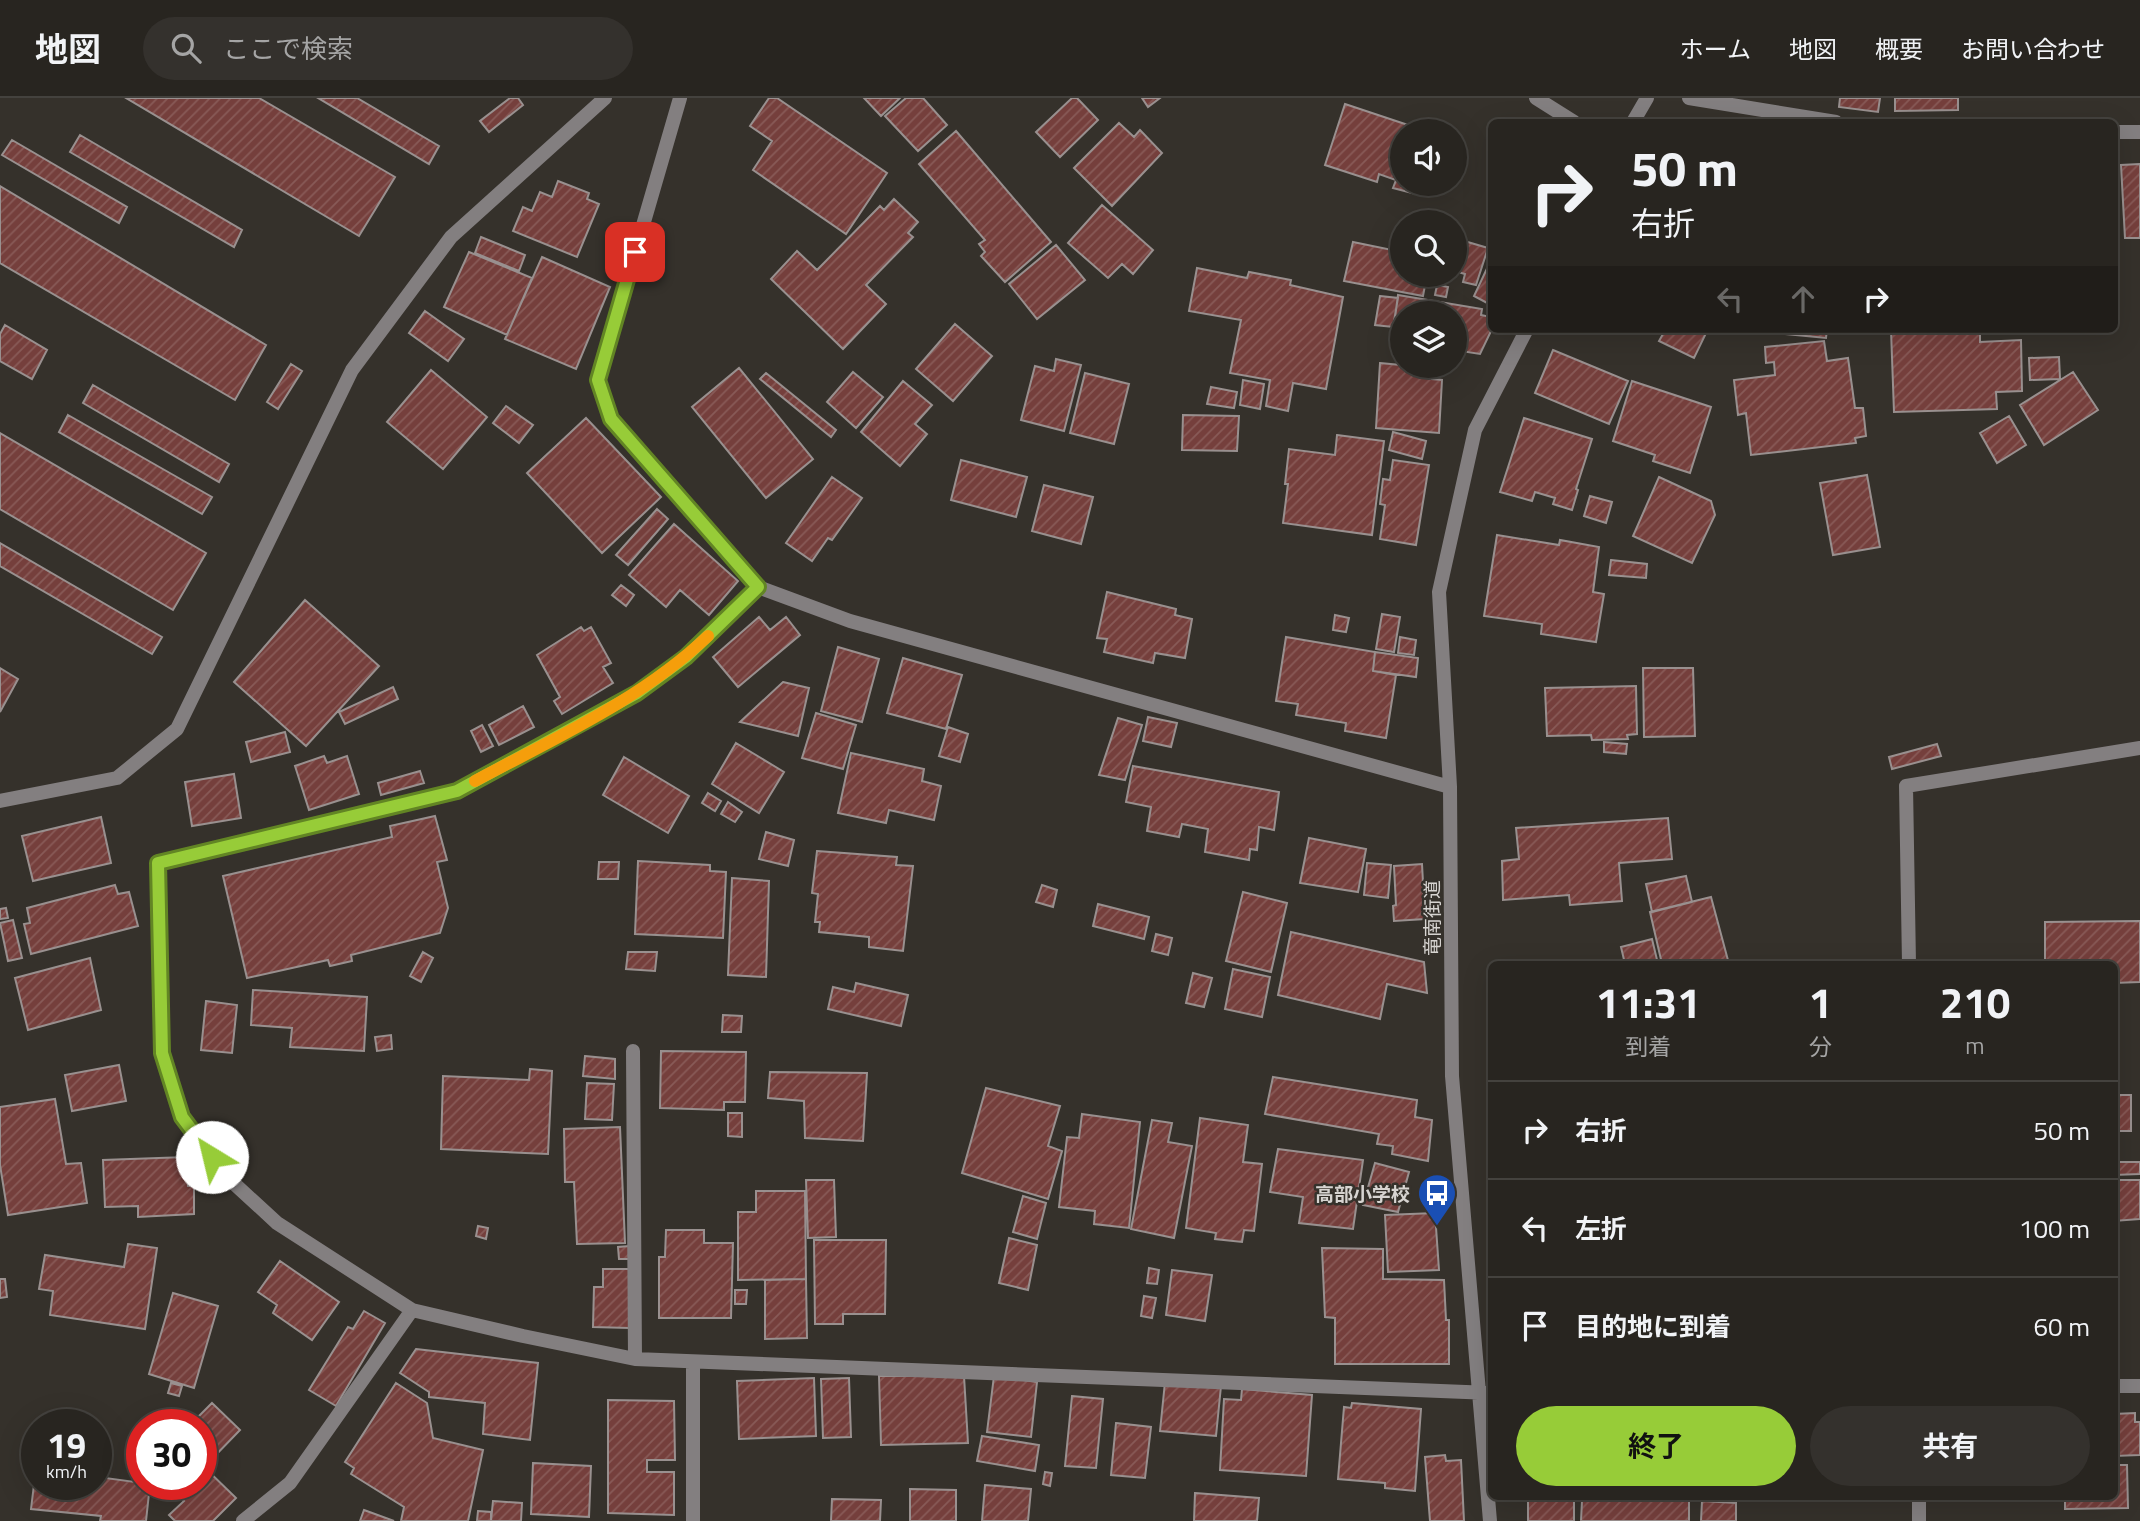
<!DOCTYPE html>
<html lang="ja">
<head>
<meta charset="utf-8">
<style>
	body { margin:0; font-family:"Titillium Web","Noto Sans JP",sans-serif; background:#34312d; color:#f1f3f6; height:100vh; display:flex; flex-direction:column; font-size:26px; white-space:nowrap }
	* { box-sizing:border-box; margin:0 }
	p { font-size:23px; color:#a5a5a5 }
	.icon { flex:none; width:38px; height:38px; fill:none; stroke:currentColor; stroke-width:2; stroke-linecap:round; stroke-linejoin:round }
	.map { position:relative; flex:1; overflow:hidden }
	.panel { position:absolute; left:1488px; top:863px; width:630px; height:539px; display:flex; flex-direction:column; background:#282520; border-radius:10px; box-shadow:0 7px 28px #0002,0 0 0 2px #44423e }
	.panel>* { flex:none }
	.top-card { position:absolute; left:1488px; top:21px; width:630px; height:214px; border-radius:10px; box-shadow:0 7px 28px #0002,0 0 0 2px #44423e; background:#282520; color:#f1f3f6; overflow:hidden }
	.controls { position:absolute; left:1390px; top:21px; display:grid; gap:14px }
	.controls a { display:grid; place-items:center; width:77px; height:77px; border-radius:50%; background:#282520; box-shadow:0 7px 28px #0002,0 0 0 2px #44423e; font-size:35px }
	.speed { position:absolute; left:21px; top:1311px; display:flex; gap:14px; font-size:35px; font-weight:700; text-align:center }
	.speed>* { display:grid; place-content:center; width:91px; height:91px; border-radius:50%; background:#282520; box-shadow:0 7px 28px #0002,0 0 0 2px #44423e; line-height:1 }
	.speed small { font-size:18px; font-weight:400 }
	.speed .limit { border:10px solid #d22; background:#fff; color:#111 }
	.pin { position:absolute; display:grid; place-items:center; width:60px; height:60px; color:#fff; margin:-30px; border-radius:14px; box-shadow:0 4px 10px #0006 }
	.me { position:absolute; width:77px; margin:-38px; rotate:324deg; stroke-linejoin:round; filter:drop-shadow(0 0 5px #0008) }
	.turn { display:flex; align-items:center; gap:24px; height:147px; padding:0 28px; font-size:32px }
	.turn .icon { width:91px; height:91px; stroke-width:2.5 }
	.turn b { display:block; font-size:49px; line-height:60px }
	.lanes { display:flex; align-items:center; height:66px; padding:0 28px; background:#0003; justify-content:center; gap:35px; direction:ltr }
	.lanes .off { opacity:.35 }
	.eta { display:flex; justify-content:space-evenly; align-items:center; height:119px; text-align:center }
	.eta b { font-size:42px; font-weight:700; line-height:49px }
	.button { display:flex; gap:14px; margin-top:auto; padding:14px 28px }
	.button a { flex:1; height:80px; border-radius:42px; background:#97cc38; color:#111; font-size:28px; font-weight:700; line-height:80px; text-align:center }
	.button a+a { background:#34312d; color:#f1f3f6 }
	ul { padding:0; list-style:none }
	li { display:flex; align-items:center; gap:21px; height:98px; padding:0 28px; border-top:2px solid #44423e }
	li div { flex:1 }
	li b { display:block; font-size:26px }
	li em { font-style:normal }
	header { display:flex; align-items:center; gap:42px; box-sizing:border-box; height:98px; padding:0 35px; background:#282520; border-bottom:2px solid #44423e }
	header strong { font-size:33px }
	nav { display:flex; gap:38px; margin-inline-start:auto; font-size:24px }
	.search { width:490px; height:63px; background:#34312d; display:flex; align-items:center; gap:18px; box-sizing:border-box; padding:0 24px; border-radius:38px; color:#a5a5a5; font-size:26px }
	.map>svg:first-child { display:block }
	.building { fill:url(#building-hatch); stroke:#99908f; stroke-width:2 }
	.lines { fill:none; stroke-linecap:round; stroke-linejoin:round }
	.street { stroke:#837f80; stroke-width:14 }
	.route-casing { stroke:#628524; stroke-width:18 }
	.route { stroke:#97cc38; stroke-width:12 }
	.slow { stroke:#f59e0b; stroke-width:12 }
	.labels { text-anchor:middle; dominant-baseline:central; stroke-width:5; stroke-linejoin:round; paint-order:stroke }
	.street-label { font-size:19px; fill:#d7d4d1; stroke:#35312b }
	.poi-label { font-size:19px; font-weight:bold; fill:#d7d4d1; stroke:#35312b; text-anchor:end }
</style>
</head>
<body>
<header>
<strong>地図</strong>
<div class="search"><svg class="icon" aria-label="search" viewBox="0 0 24 24"><circle cx="10" cy="10" r="6"/><path d="M15 15l6 6"/></svg>ここで検索</div>
<nav><a>ホーム</a><a>地図</a><a>概要</a><a>お問い合わせ</a></nav>
</header>
<div class="map">
<svg width="2140" height="1423" viewBox="0 0 2140 1423">
	<defs>
		<pattern id="building-hatch" width="6" height="6" patternUnits="userSpaceOnUse" patternTransform="scale(1.75)"><rect width="6" height="6" fill="#753f3c"/><path d="M-1 1l2-2M0 6l6-6M5 7l2-2" fill="none" stroke="#885a57"/></pattern>
	</defs>
	<rect width="100%" height="100%" fill="#35312b"/>
	<path class="building" d="M126 0H259L395 79 359 138Z
		M318 0H357L439 48 429 66Z
		M510 0H518L523 7 489 34 480 23Z
		M769 0H777L887 75 846 136 753 72 772 43 750 28Z
		M864 0H900L881 18Z
		M906 0H923L947 27 918 53 885 18Z
		M1072 0H1077L1098 22 1060 59 1036 34Z
		M1142 0H1160L1148 9Z
		M1840 0H1880L1878 14 1839 9Z
		M1895 0H1958V12L1895 13Z
		M1345 6 1426 33H1402V86H1424L1420 97 1393 90 1396 82 1379 76 1377 84 1325 67Z
		M1119 25 1134 39 1140 32 1162 55 1112 108 1074 70Z
		M956 33 1051 144 1005 184 981 158 985 154 979 146 985 142 919 66Z
		M80 37 242 132 234 149 70 54Z
		M12 42 127 109 119 125 2 57Z
		M2140 66V140H2125L2121 67Z
		M558 83 589 95 587 101 599 106 577 159 513 133 523 109 532 113 540 94 552 99Z
		M0 88 266 247 235 302 0 165Z
		M894 101 918 124 908 135 913 139 866 187 886 206 843 251 771 181 797 153 817 172 880 108 884 112Z
		M1102 107 1153 152 1133 176 1122 166 1108 180 1068 145Z
		M481 139 525 157 519 173 475 155Z
		M1454 140 1488 150 1476 187 1463 184 1465 176 1454 173Z
		M1353 144 1402 154V177H1427L1423 198 1344 183Z
		M1056 147 1085 182 1037 221 1009 186Z
		M469 154 532 180 507 237 444 209Z
		M542 159 610 189 576 271 505 241Z
		M1491 162V207L1474 198Z
		M1197 170 1247 180 1249 174 1291 182 1290 187 1343 199 1326 291 1293 285 1288 313 1266 308 1270 282 1230 275 1241 222 1189 213Z
		M1437 187 1448 189 1446 199 1435 197Z
		M1398 197 1482 211 1481 217 1491 219 1492 231 1480 256 1454 252V215H1402V243L1392 242Z
		M1380 198 1398 200 1393 229 1375 227Z
		M425 213 464 241 448 263 409 235Z
		M955 226 992 258 953 303 916 271Z
		M5 227 47 252 32 281 0 263V236Z
		M1653 231H1708L1694 260 1659 243 1663 236Z
		M1786 231H1827L1826 240 1786 236Z
		M1980 231V244L2021 242 2022 293 1996 294 1997 311 1894 314 1891 232Z
		M1824 243 1827 263 1848 260 1855 310H1863L1866 338 1855 340 1856 345 1751 357 1746 315 1738 317 1734 282 1775 277 1774 264 1766 265 1765 249Z
		M1553 252 1628 283 1609 326 1535 295Z
		M2059 259 2060 281 2030 282 2029 260Z
		M1056 261 1081 267 1064 333 1021 322 1035 268 1054 273Z
		M1380 265 1432 270V281L1442 282 1439 335 1376 330Z
		M291 266 302 273 278 311 267 304Z
		M739 270 813 361 766 400 692 309Z
		M431 272 487 319 443 371 387 324Z
		M853 274 883 299 856 330 827 304Z
		M2073 274 2098 312 2044 347 2020 307Z
		M766 275 836 332 831 339 760 281Z
		M1085 275 1129 286 1114 346 1070 335Z
		M1243 282 1264 286 1260 311 1240 307Z
		M903 283 932 307 915 326 927 336 900 368 861 334Z
		M1632 283 1711 309 1690 375 1653 363 1655 357 1613 343Z
		M93 287 229 366 219 384 83 305Z
		M1211 289 1237 294 1234 310 1207 306Z
		M506 308 533 327 519 345 493 325Z
		M68 317 212 399 202 416 59 334Z
		M1183 317 1239 318 1237 353 1182 352Z
		M2009 318 2026 347 1997 365 1980 335Z
		M586 320 661 399 602 455 527 375Z
		M1524 320 1592 341 1576 391 1578 392 1572 412 1553 406 1555 400 1535 394 1532 403 1500 394Z
		M1393 334 1426 343 1422 361 1389 352Z
		M0 335 206 455 173 512 0 411Z
		M1337 337 1384 343 1372 437 1283 425 1288 386H1285L1289 351 1335 357Z
		M961 362 1027 379 1016 419 951 402Z
		M1393 362 1429 367 1416 447 1380 441 1385 407 1380 406 1383 381 1390 382Z
		M1867 377 1880 449 1833 457 1820 385Z
		M832 379 862 400 832 442 828 440 812 463 786 445Z
		M1659 379 1711 403 1715 417 1692 465 1633 438Z
		M1044 387 1093 399 1081 446 1032 433Z
		M1590 398 1612 404 1606 425 1584 418Z
		M657 411 668 421 628 467 616 457Z
		M674 426 738 483 709 517 680 492 666 509 629 477Z
		M1497 437 1559 447 1560 442 1599 449 1593 494 1604 496 1596 544 1541 536 1542 526 1484 518Z
		M0 445 162 539 152 556 0 468Z
		M1611 462 1647 466 1646 480 1609 477Z
		M621 487 634 497 626 508 612 497Z
		M1107 494 1176 511 1175 517 1192 521 1185 560 1155 555 1153 565 1104 554 1107 541 1097 540Z
		M305 502 379 568 306 648 234 584Z
		M1382 516 1400 519 1394 554 1376 551Z
		M1335 517 1349 520 1346 534 1333 532Z
		M759 519 770 532 786 519 800 537 738 589 713 559Z
		M581 529 584 533 591 529 611 565 603 569 613 585 562 616 554 603 560 599 537 557Z
		M1286 539 1375 554 1373 573 1396 577 1386 640 1345 633 1346 625 1296 617 1298 606 1276 603Z
		M1400 539 1416 542 1414 557 1398 555Z
		M838 549 879 561 862 624 821 613Z
		M1375 554 1418 560 1416 579 1373 573Z
		M903 560 962 577 946 631 887 615Z
		M0 570 18 581 0 614Z
		M1643 570H1693L1695 638 1644 639Z
		M783 584 809 590 798 638 740 624Z
		M1636 588 1637 636 1627 637 1628 641 1592 642 1591 637 1547 638 1545 590Z
		M393 589 398 601 345 626 339 614Z
		M523 608 534 629 499 647 489 627Z
		M816 615 856 627 843 671 802 660Z
		M1148 619 1177 625 1171 649 1143 643Z
		M1118 620 1142 627 1125 682 1099 677Z
		M482 627 493 648 481 654 471 633Z
		M948 629 968 636 960 664 939 658Z
		M285 634 290 654 251 664 246 644Z
		M1604 644 1627 646 1626 656 1604 654Z
		M736 645 784 674 759 715 712 686Z
		M1937 646 1941 658 1892 671 1889 659Z
		M851 655 924 671 922 683 941 688 934 722 889 712 886 725 838 715Z
		M324 658 327 665 347 658 359 696 309 712 295 668Z
		M624 659 689 698 668 735 603 697Z
		M1133 668 1279 694 1274 732 1259 729 1257 752 1250 751 1249 762 1205 754 1208 731 1182 726 1179 739 1147 733 1151 709 1126 704Z
		M420 673 424 685 381 697 378 685Z
		M234 676 241 720 192 728 185 684Z
		M708 695 721 703 715 713 702 705Z
		M728 704 742 714 735 724 721 716Z
		M435 718 447 762 437 764 448 810 440 835 351 857 352 863 330 868 328 862 247 880 223 778 392 739 390 728Z
		M101 719 111 765 33 783 22 738Z
		M1668 720 1672 761 1619 765 1622 803 1570 807 1569 797 1503 802 1502 763 1519 761 1516 730Z
		M766 734 794 742 788 768 759 761Z
		M1309 740 1366 751 1358 794 1300 785Z
		M817 753 897 759 896 767 913 768 903 853 869 849V839L819 834 820 824H815L818 796 812 795Z
		M638 763 710 767V773L726 774 723 840 635 836Z
		M599 764H619L618 781H598Z
		M1367 765 1391 767 1388 800 1364 797Z
		M1422 766 1425 821 1394 823 1393 808 1396 807 1394 768Z
		M1686 778 1692 804 1652 814 1646 786Z
		M732 780 769 783 766 879 728 877Z
		M115 787 118 796 129 794 138 828 31 856 24 826 30 825 27 810Z
		M1042 787 1057 792 1053 809 1036 804Z
		M1243 794 1287 805 1271 874 1226 863Z
		M1711 799 1729 866H1662L1650 814Z
		M1098 806 1149 819 1144 841 1093 828Z
		M6 810 8 820 0 821V811Z
		M13 822 22 860 8 863 0 825Z
		M2140 823V884L2114 885V866H2045V824Z
		M1291 834 1424 864 1427 895 1387 886 1380 921 1278 897Z
		M1156 836 1172 840 1168 857 1152 853Z
		M1652 841 1658 866H1625L1621 849Z
		M423 854 433 860 421 884 410 878Z
		M628 854H657L655 873 626 871Z
		M90 860 101 912 28 932 15 880Z
		M1233 871 1270 879 1262 919 1225 911Z
		M1193 875 1212 880 1204 909 1186 905Z
		M856 885 908 897 901 928 828 911 833 889 854 894Z
		M253 892 367 899 364 953 290 949 292 930 251 927Z
		M206 903 237 907 232 955 201 952Z
		M723 917 742 918 741 934H722Z
		M391 937 392 951 377 953 375 939Z
		M661 953 746 954 745 1004H724V1012L660 1010Z
		M585 958 615 961V981L583 978Z
		M119 967 126 1003 72 1013 65 977Z
		M530 971 552 973 548 1056 441 1051 443 978 529 982Z
		M770 974 867 975 863 1043 805 1040 804 1003 768 1000Z
		M1273 979 1417 1002 1415 1019 1432 1022 1428 1063 1392 1056 1393 1048 1377 1046 1379 1036 1265 1016Z
		M587 985 614 986 612 1022 585 1021Z
		M986 990 1060 1008 1048 1048 1062 1053 1048 1101 962 1075Z
		M2114 997H2131V1033H2114Z
		M55 1001 66 1066 81 1065 87 1105 8 1117 0 1067V1009Z
		M728 1015H742V1039L728 1038Z
		M1082 1016 1140 1024 1129 1130 1094 1126 1095 1113 1059 1109 1067 1039 1079 1040Z
		M1200 1020 1248 1027 1243 1064 1262 1066 1254 1133 1244 1132 1242 1144 1215 1141 1216 1135 1186 1130Z
		M1152 1022 1172 1025 1168 1044 1192 1048 1174 1140 1131 1131Z
		M620 1029 625 1145 577 1146 574 1084H565L564 1031Z
		M1278 1051 1363 1062 1353 1131 1299 1125 1303 1099 1270 1094Z
		M186 1059 188 1088H194V1116L138 1119V1108L105 1109 103 1062Z
		M2114 1064H2140V1076L2114 1077Z
		M1375 1065 1409 1074 1398 1114 1363 1107Z
		M806 1082H834L836 1139 808 1140Z
		M2114 1082H2140V1121L2114 1123Z
		M756 1093H805L806 1181 738 1182V1114H756Z
		M1023 1098 1046 1105 1037 1141 1013 1134Z
		M1435 1115 1439 1172 1388 1174 1385 1117Z
		M478 1128 488 1130 486 1141 476 1138Z
		M666 1132H704V1145H733L731 1220H659V1159H665Z
		M1009 1140 1037 1147 1028 1192 999 1185Z
		M814 1142H886L885 1216H843V1226H815Z
		M128 1146 157 1150 145 1231 50 1217 53 1193 39 1191 45 1157 124 1169Z
		M629 1148V1161H619L618 1149Z
		M1322 1150 1383 1151V1181L1444 1182 1446 1222H1449V1266H1335V1220L1325 1219Z
		M280 1163 339 1204 312 1242 273 1215 277 1207 258 1194Z
		M1149 1170 1159 1172 1157 1186 1147 1185Z
		M603 1171H630L629 1230 593 1229 594 1189H603Z
		M1172 1172 1212 1177 1205 1223 1166 1217Z
		M0 1181H5L7 1199 0 1200Z
		M806 1181 807 1240 765 1241V1182Z
		M735 1192H747L746 1206H735Z
		M173 1195 218 1208 194 1290 149 1276Z
		M1144 1198 1156 1200 1152 1220 1141 1218Z
		M364 1213 385 1225 336 1308 309 1292 348 1229 353 1231Z
		M416 1251 538 1265 530 1342 483 1336 485 1305 429 1299V1294L400 1275Z
		M879 1278H964L968 1345 881 1347Z
		M994 1278 1037 1284 1031 1339 987 1334Z
		M814 1280 816 1338 739 1341 737 1283Z
		M849 1280 851 1339 823 1340 821 1281Z
		M1165 1284 1221 1288 1216 1338 1160 1333Z
		M171 1285 182 1288 179 1298 168 1295Z
		M396 1285 427 1305 433 1340 483 1352 468 1423H401L404 1409 351 1376 354 1370 345 1364Z
		M1242 1291 1312 1297 1306 1378 1220 1372 1224 1301 1241 1302Z
		M1072 1298 1103 1301 1096 1370 1065 1368Z
		M608 1302 674 1303 675 1362H647V1374H674V1417L608 1415Z
		M212 1305 240 1332 208 1365 201 1358V1326H191Z
		M1352 1305 1421 1311 1415 1393 1385 1390V1385L1338 1381 1344 1309 1351 1310Z
		M2135 1315V1324H2140V1357L2114 1358V1316Z
		M1116 1325 1151 1329 1145 1380 1111 1377Z
		M982 1338 1039 1347 1035 1373 977 1363Z
		M96 1349 108 1351 105 1380 150 1386 146 1423H100L101 1418 31 1411 37 1362V1386H96Z
		M1445 1357 1446 1363 1461 1362 1464 1423H1430L1425 1359Z
		M533 1365 591 1368 589 1419 531 1416Z
		M201 1366 236 1400 213 1423H175L169 1417 184 1403 170 1389 173 1386H201Z
		M2114 1367H2127L2128 1410 2065 1411V1398H2114Z
		M1045 1374 1052 1375 1050 1388 1043 1386Z
		M985 1387 1031 1391 1028 1423H982Z
		M910 1391 956 1392V1423H910Z
		M1195 1395 1259 1400 1257 1423H1194Z
		M1528 1398H1574V1423H1528Z
		M1607 1398H1689V1423H1581L1582 1403H1607Z
		M832 1401 881 1402 880 1423H831Z
		M493 1403 522 1405 521 1423H491Z
		M1702 1403 1736 1405V1423H1701Z
		M364 1412 394 1423H360Z
		M478 1413 491 1414V1423H477Z"/>
	<g class="lines">
		<path class="street" d="M680 0 598 282 611 321 758 489 850 523 1450 689
			M1536 0 1574 24
			M1689 0 1836 24
			M1633 24 1647 0
			M2114 34H2140
			M758 489 686 559 637 595 457 693 158 765 161 955 182 1019 227 1079 277 1125 412 1212 523 1238 635 1261 1491 1295
			M0 703 117 680 177 631 352 272 451 139 605 0
			M1909 866 1906 688 2140 650
			M633 953 635 1261
			M693 1265V1423
			M2114 1288H2140
			M1919 1398V1423
			M243 1423 290 1385 412 1212
			M1490 1423 1452 978 1450 689 1439 494 1475 332 1527 231"/>
	</g>
	<g class="lines">
		<defs>
			<path id="route" d="M212 1059 182 1019 162 955 158 765 457 693 637 595 686 559 758 489 611 321 598 282 635 154"/>
		</defs>
		<use href="#route" class="route-casing"/>
		<use href="#route" class="route"/>
		<path class="slow" d="M475 683C555 640 642 601 708 538"/>
	</g>
	<defs>
		<symbol id="bus-pin" viewBox="-11 -11 22 30"><path d="M0 17L-7.5 6A9.5 9.5 0 1 1 7.5 6Z" fill="#1a4fb4" stroke="#35312b"/><path d="M-5-6H5V4H4V6H2V4H-2V6H-4V4H-5ZM-3.5-4V0h7V-4ZM-3.5 1.2v1.5H-2V1.2ZM2 1.2v1.5H3.5V1.2Z" fill="#fff"/></symbol>
	</defs>
	<g fill-rule="evenodd">
		<use href="#bus-pin" x="1415" y="1073" width="44" height="60"/>
	</g>
	<g class="labels">
		<g class="street-label">
			<text transform="translate(1431 820) rotate(-90)">竜南街道</text>
		</g>
		<g class="poi-label">
			<text x="1410" y="1095">高部小学校</text>
		</g>
	</g>
</svg>
<div class="controls">
<a><svg class="icon" aria-label="sound" viewBox="0 0 24 24"><path d="M4 9h4l5-4v14l-5-4H4zM17 9q2 3 0 6"/></svg></a>
<a><svg class="icon" aria-label="search" viewBox="0 0 24 24"><circle cx="10" cy="10" r="6"/><path d="M15 15l6 6"/></svg></a>
<a><svg class="icon" aria-label="layers" viewBox="0 0 24 24"><path d="M12 4l9 5-9 5-9-5zM3 14l9 5 9-5"/></svg></a>
</div>
<div class="speed"><div>19<small>km/h</small></div><div class="limit">30</div></div>
<div class="pin" style="left:635px;top:154px;background:#d93025"><svg class="icon" aria-label="arrive" viewBox="0 0 24 24"><path d="M6 21V4h12l-3 4 3 4H6"/></svg></div>
<svg class="me" style="left:212px;top:1059px" viewBox="-20 -20 40 40"><circle r="19" fill="#fff"/><path d="M0-13L10 11 0 6-10 11z" fill="#97cc38"/></svg>
<div class="top-card">
<div class="turn"><svg class="icon" aria-label="right" viewBox="0 0 24 24"><path d="M7 20v-9h11M14 6l5 5-5 5"/></svg><div><b>50 m</b>右折</div></div>
<div class="lanes"><svg class="icon off" aria-label="left" viewBox="0 0 24 24"><path d="M17 20v-9H6M10 6l-5 5 5 5"/></svg><svg class="icon off" aria-label="ahead" viewBox="0 0 24 24"><path d="M12 20V5M6 11l6-6 6 6"/></svg><svg class="icon" aria-label="right" viewBox="0 0 24 24"><path d="M7 20v-9h11M14 6l5 5-5 5"/></svg></div>
</div>
<section class="panel">
<div class="eta">
<div><b>11:31</b><p>到着</p></div>
<div><b>1</b><p>分</p></div>
<div><b>210</b><p>m</p></div>
</div>
<ul>
<li><svg class="icon" aria-label="right" viewBox="0 0 24 24"><path d="M7 20v-9h11M14 6l5 5-5 5"/></svg><div><b>右折</b></div><em>50 m</em></li>
<li><svg class="icon" aria-label="left" viewBox="0 0 24 24"><path d="M17 20v-9H6M10 6l-5 5 5 5"/></svg><div><b>左折</b></div><em>100 m</em></li>
<li><svg class="icon" aria-label="arrive" viewBox="0 0 24 24"><path d="M6 21V4h12l-3 4 3 4H6"/></svg><div><b>目的地に到着</b></div><em>60 m</em></li>
</ul>
<div class="button"><a>終了</a><a>共有</a></div>
</section>
</div>
</body>
</html>
